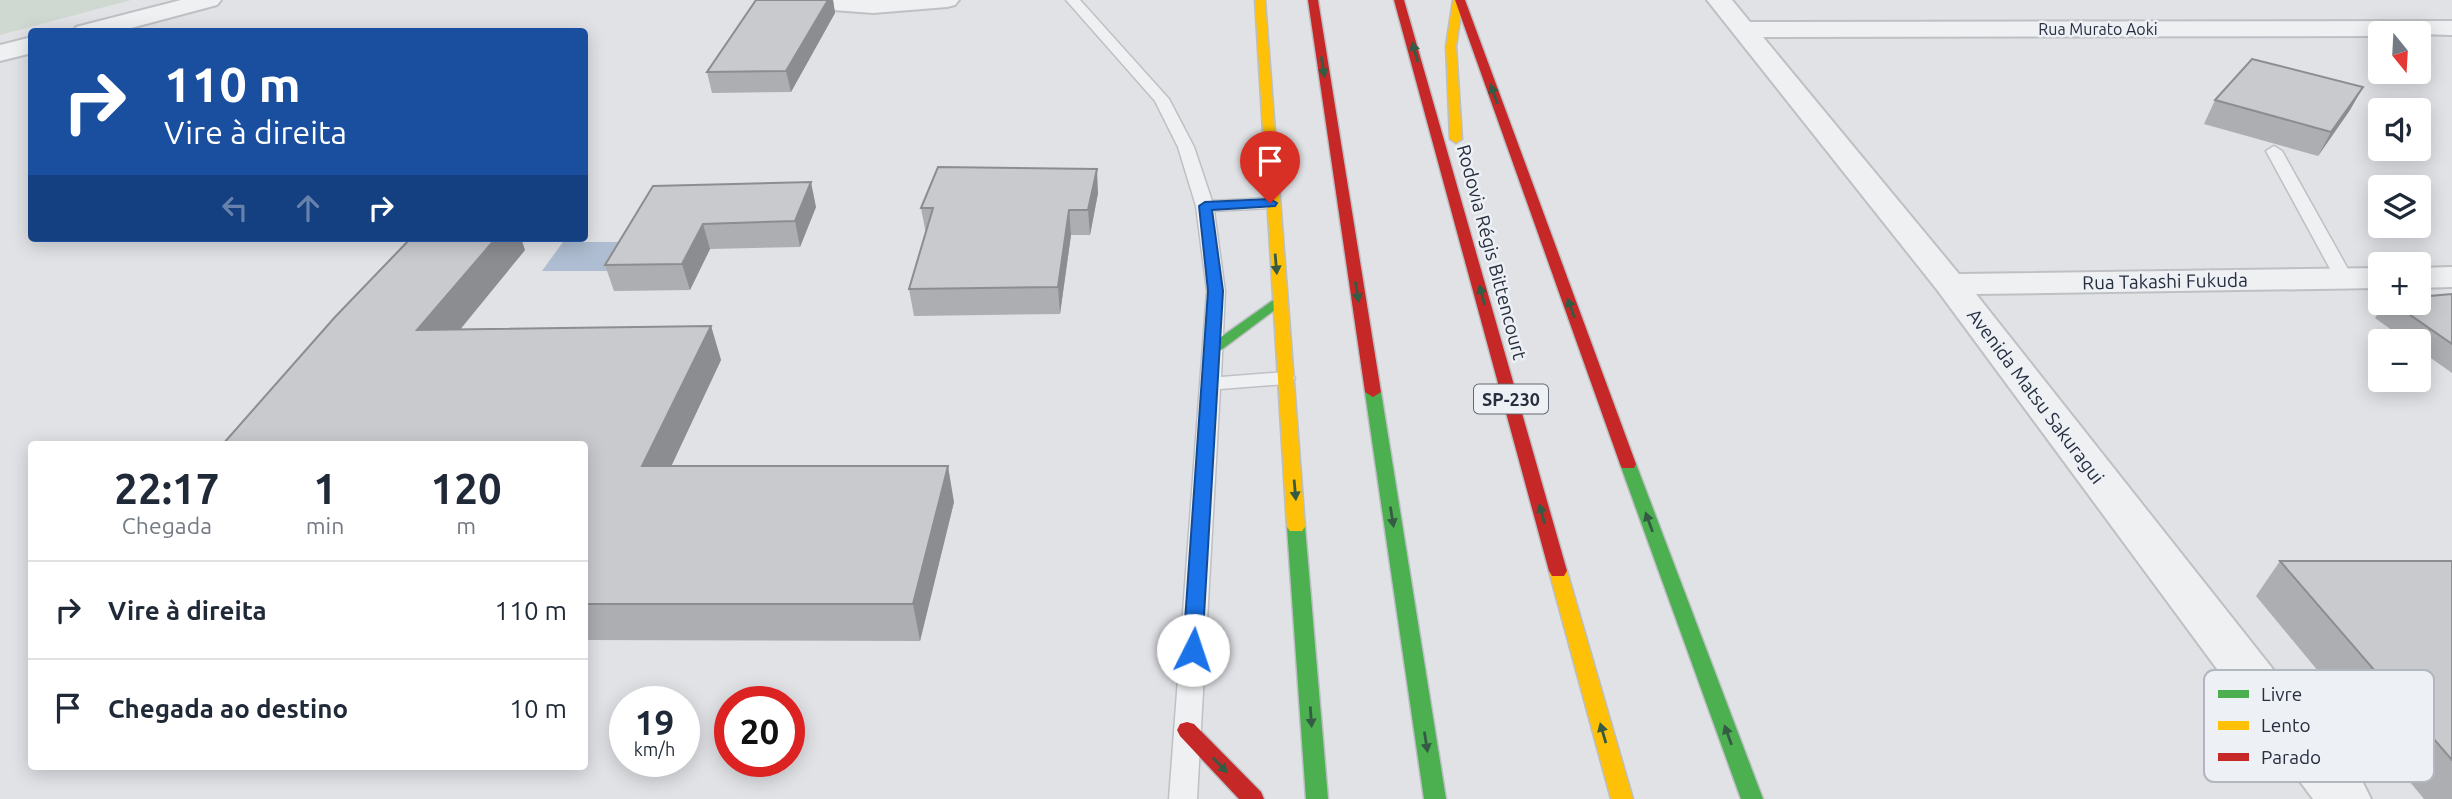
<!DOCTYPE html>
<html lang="pt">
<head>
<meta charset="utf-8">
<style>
	body { margin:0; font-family:Ubuntu,sans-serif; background:#f2f2f3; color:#1f2937; height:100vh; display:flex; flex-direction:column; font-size:26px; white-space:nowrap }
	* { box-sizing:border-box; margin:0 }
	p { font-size:23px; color:#747a83 }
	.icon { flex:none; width:38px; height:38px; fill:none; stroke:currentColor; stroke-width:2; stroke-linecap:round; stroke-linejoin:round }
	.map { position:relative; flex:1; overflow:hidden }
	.details { position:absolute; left:28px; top:441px; width:560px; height:329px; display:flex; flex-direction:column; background:#fff; border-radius:7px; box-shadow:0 4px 18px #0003 }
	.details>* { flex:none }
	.banner { position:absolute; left:28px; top:28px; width:560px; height:214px; border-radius:7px; box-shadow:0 4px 18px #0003; background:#1a4fa0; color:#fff; overflow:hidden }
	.needle { width:46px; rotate:162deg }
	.controls { position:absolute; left:2368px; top:21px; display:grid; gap:14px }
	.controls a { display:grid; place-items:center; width:63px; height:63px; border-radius:7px; background:#fff; box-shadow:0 4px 18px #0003; font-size:35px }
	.speed { position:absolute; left:609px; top:686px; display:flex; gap:14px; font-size:35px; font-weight:700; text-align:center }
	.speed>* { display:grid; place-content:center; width:91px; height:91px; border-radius:50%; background:#fff; box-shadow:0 4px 18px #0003; line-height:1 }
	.speed small { font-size:18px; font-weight:400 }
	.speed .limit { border:10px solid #d22; background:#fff; color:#111 }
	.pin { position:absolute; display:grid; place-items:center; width:60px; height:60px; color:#fff; margin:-72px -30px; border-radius:50% 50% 50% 0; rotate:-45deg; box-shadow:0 0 7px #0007 }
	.pin .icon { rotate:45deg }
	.me { position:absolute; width:77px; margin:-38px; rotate:4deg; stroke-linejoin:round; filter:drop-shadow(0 0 5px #0008) }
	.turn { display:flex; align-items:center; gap:24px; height:147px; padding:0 21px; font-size:32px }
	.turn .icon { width:91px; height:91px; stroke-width:2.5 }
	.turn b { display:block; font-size:49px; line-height:60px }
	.lanes { display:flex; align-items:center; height:66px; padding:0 21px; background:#0003; justify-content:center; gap:35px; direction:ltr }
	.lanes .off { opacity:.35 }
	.eta { display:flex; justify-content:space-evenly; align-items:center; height:119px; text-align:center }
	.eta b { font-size:42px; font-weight:700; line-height:49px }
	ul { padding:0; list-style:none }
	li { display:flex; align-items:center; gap:21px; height:98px; padding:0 21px; border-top:2px solid #e0e1e3 }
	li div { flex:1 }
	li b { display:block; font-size:26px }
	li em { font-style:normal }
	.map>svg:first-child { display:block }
	.green { fill:#d0d9d1 }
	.water { fill:#aebdd1 }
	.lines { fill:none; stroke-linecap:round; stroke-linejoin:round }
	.lane-casing { stroke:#bec0c4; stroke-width:3 }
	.street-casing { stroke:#bec0c4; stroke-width:4 }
	.fast-casing { stroke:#bcbfc3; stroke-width:3 }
	.slow-casing { stroke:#bcbfc3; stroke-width:3 }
	.jam-casing { stroke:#bcbfc3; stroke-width:3 }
	.lane { fill:#eff0f2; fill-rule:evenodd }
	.street { fill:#eff0f2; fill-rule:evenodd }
	.fast { fill:#4caf50; fill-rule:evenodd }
	.slow { fill:#ffc107; fill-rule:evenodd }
	.jam { fill:#c62828; fill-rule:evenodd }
	.wall { fill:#acaeb1 }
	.shaded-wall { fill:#8c8d90 }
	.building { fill:#c8cace; stroke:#8c8d90; stroke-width:2 }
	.oneway { fill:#345b44 }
	.route { fill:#1a73e8; stroke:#114b97; stroke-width:2 }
	.labels { text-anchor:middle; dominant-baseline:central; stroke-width:5; stroke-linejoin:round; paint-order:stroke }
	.far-street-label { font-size:16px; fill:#272e3e; stroke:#edf0f5 }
	.shield { fill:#edf0f5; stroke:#626875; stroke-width:2 }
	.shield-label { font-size:18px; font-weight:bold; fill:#272e3e }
	.street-label { font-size:19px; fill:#272e3e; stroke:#edf0f5 }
	.key { fill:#edf0f5; stroke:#b2b6be; stroke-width:2 }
	.key-label { font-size:19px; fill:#272e3e }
</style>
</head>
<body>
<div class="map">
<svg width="2452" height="799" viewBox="0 0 2452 799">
	<rect width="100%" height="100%" fill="#e0e2e6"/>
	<path class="green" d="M0 0H131L0 35Z"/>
	<path class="water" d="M563 242H630L611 271H542Z"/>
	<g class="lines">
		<defs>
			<path id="lane" d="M1066 0H1080L1169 99 1194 147 1212 201 1270 198 1279 203 1270 208 1214 211 1225 291 1221 377 1285 372 1292 374 1295 378 1292 382 1285 384 1220 389 1197 799H1169L1207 291 1196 206 1178 147 1155 101Z
				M2274 146 2282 151 2353 278 2351 282 2344 284 2335 278 2266 151Z"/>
			<path id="street" d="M181 0H221L217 5 116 32H73L76 27Z
				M781 0H959L955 5 947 7 873 13 793 7 785 5Z
				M1707 0H1732L1750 22 2452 21V35L2380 33V36L1763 37 1959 274 2380 268V288L1976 294 2363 783 2371 799H2313L1938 291Z
				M32 37V53L0 61V45Z
				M2452 267V287L2418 288V268Z"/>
			<path id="fast" d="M1279 296 1286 300 1284 303 1217 353H1207L1204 350 1207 347Z
				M1373 387 1381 392 1446 799H1424L1365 392Z
				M1628 459 1636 464 1763 799H1741L1620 464Z
				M1296 521 1302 523 1305 527 1328 799H1306L1287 527 1290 523Z"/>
			<path id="slow" d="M1255 0H1265L1305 527 1302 531H1290L1287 527Z
				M1453 0H1463L1456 46 1462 139 1456 143 1450 139 1446 46Z
				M1558 564 1564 566 1567 571 1633 799H1611L1549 571 1552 566Z"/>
			<path id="jam" d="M1308 0H1318L1381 392 1373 397 1365 392Z
				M1394 0H1404L1567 571 1564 576H1552L1549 571Z
				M1455 0H1465L1636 464 1634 468H1622L1620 464Z
				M1187 722 1194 724 1261 792 1264 799H1239L1180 736 1177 730 1180 724Z"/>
		</defs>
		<use href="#lane" class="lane-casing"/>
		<use href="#street" class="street-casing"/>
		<use href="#fast" class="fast-casing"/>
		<use href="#slow" class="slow-casing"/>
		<use href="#jam" class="jam-casing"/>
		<use href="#lane" class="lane"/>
		<use href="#street" class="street"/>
		<use href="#fast" class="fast"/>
		<use href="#slow" class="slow"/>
		<use href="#jam" class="jam"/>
	</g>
	<path class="wall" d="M828 0H833L835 13 791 92 712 93 707 72Z
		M2363 87 2350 110 2318 156 2204 124 2215 100Z
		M653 186 816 207 800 247 710 249 690 290 614 291 605 265Z
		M1098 193 1090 235H1071L1060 314 914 316 909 289 926 234 921 208Z
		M525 250 460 329 711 326 721 360 671 466 954 502 920 641 584 640V444H223Z
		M2452 294V373L2418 349V341H2407L2375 318 2385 303H2418Z
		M2280 561H2452V799H2424L2256 596Z"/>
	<path class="shaded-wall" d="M828 0H833L835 13 791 92 786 71Z
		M2363 87 2350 110 2318 156 2331 132Z
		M1097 169 1098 193 1090 235 1088 210Z
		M811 182 816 207 800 247 795 221Z
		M1069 210 1071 235 1060 314 1058 287Z
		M703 224 710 249 690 290 682 264Z
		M496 238H521L525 250 432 364 417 330Z
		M711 326 721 360 655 501 642 466Z
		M948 466 954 502 920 641 913 604Z"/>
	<path class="building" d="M756 0H828L786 71 707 72Z
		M2252 59 2363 87 2331 132 2215 100Z
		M938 167 1097 169 1088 210H1069L1058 287 909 289 933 208H921Z
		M811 182 795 221 703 224 682 264 605 265 653 186Z
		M411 238H496L417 330 711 326 642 466H948L913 604H584V444H223L335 317Z
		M2452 294V344L2393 303H2418V297Z
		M2280 561H2452V760Z"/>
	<defs><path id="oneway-solid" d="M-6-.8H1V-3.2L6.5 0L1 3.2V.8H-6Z" transform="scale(1.75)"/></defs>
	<g class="oneway">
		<use href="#oneway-solid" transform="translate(1415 52) rotate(-106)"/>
		<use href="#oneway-solid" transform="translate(1323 67) rotate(81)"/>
		<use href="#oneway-solid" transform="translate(1494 94) rotate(-110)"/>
		<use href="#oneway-solid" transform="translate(1276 264) rotate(85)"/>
		<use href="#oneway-solid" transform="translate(1357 292) rotate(81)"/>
		<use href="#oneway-solid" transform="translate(1482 295) rotate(-105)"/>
		<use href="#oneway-solid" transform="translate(1571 308) rotate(-110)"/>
		<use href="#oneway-solid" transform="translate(1295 490) rotate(85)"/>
		<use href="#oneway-solid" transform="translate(1542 514) rotate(-105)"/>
		<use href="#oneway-solid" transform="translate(1392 517) rotate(81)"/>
		<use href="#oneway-solid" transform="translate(1649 522) rotate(-110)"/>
		<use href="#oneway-solid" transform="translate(1311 717) rotate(86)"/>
		<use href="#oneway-solid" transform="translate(1603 733) rotate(-106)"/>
		<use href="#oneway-solid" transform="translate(1728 735) rotate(-110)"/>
		<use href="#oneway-solid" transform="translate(1426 742) rotate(81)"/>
		<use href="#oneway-solid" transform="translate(1220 765) rotate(46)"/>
	</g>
	<path class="route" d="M1270 199 1277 203 1275 206 1212 210 1223 291 1202 650 1200 656 1193 658 1186 656 1183 650 1208 291 1199 206 1205 202Z"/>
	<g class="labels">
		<g class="far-street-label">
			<text x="2098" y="29">Rua Murato Aoki</text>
		</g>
		<rect class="shield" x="1474" y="384.5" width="74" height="29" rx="5"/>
		<g class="shield-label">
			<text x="1511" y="399">SP-230</text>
		</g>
		<g class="street-label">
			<text transform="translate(1492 252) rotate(75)">Rodovia Régis Bittencourt</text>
			<text transform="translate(2165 281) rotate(-1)">Rua Takashi Fukuda</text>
			<text transform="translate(2036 396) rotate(53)">Avenida Matsu Sakuragui</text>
		</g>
	</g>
	<rect x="2204" y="670" width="230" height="112" rx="10" class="key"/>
	<rect x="2218" y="690" width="31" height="8" fill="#4caf50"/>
	<rect x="2218" y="721" width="31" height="9" fill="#ffc107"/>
	<rect x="2218" y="753" width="31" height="8" fill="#c62828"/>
	<g class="key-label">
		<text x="2261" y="701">Livre</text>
		<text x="2261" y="732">Lento</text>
		<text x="2261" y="764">Parado</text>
	</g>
</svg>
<div class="controls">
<a><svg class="needle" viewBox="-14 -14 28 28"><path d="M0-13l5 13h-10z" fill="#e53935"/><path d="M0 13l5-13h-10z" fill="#747a83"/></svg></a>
<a><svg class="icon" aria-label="sound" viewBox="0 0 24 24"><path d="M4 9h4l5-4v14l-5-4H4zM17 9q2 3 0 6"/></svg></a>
<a><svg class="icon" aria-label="layers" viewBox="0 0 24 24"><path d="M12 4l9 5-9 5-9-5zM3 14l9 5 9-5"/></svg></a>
<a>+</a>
<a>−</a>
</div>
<div class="speed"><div>19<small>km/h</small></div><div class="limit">20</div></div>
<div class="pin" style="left:1270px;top:203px;background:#d93025"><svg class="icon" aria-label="arrive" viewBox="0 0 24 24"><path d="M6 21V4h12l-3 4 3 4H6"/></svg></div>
<svg class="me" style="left:1193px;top:650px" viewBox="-20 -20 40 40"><circle r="19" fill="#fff"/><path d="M0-13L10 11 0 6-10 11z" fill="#1a73e8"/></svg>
<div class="banner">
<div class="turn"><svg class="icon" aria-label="right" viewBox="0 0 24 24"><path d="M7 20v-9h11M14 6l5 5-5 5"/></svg><div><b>110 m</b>Vire à direita</div></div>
<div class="lanes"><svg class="icon off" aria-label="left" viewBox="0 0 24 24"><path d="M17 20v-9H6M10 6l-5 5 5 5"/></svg><svg class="icon off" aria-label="ahead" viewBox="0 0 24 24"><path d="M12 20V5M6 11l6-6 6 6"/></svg><svg class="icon" aria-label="right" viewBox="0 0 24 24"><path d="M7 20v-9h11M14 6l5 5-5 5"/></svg></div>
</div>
<section class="details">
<div class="eta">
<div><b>22:17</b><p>Chegada</p></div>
<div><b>1</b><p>min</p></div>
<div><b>120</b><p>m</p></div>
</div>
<ul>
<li><svg class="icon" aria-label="right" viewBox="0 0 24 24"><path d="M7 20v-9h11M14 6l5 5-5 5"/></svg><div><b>Vire à direita</b></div><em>110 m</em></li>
<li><svg class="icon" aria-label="arrive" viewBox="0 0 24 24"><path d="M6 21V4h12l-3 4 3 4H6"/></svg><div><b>Chegada ao destino</b></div><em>10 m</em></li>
</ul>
</section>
</div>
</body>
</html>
